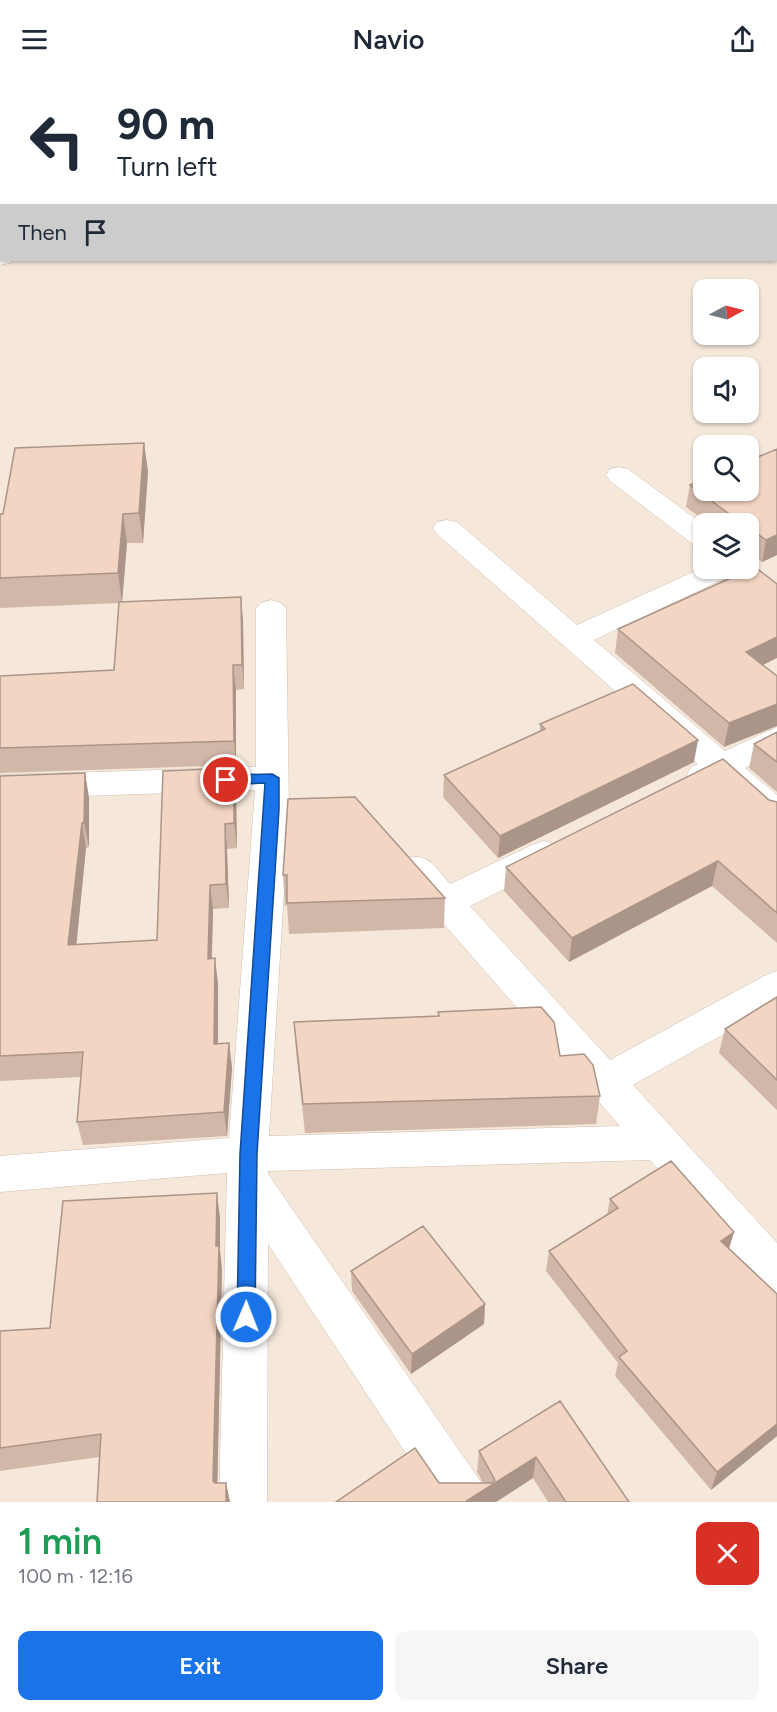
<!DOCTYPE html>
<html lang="en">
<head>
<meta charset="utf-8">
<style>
	body { margin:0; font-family:Figtree,sans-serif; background:#f6f6f7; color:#1f2937; height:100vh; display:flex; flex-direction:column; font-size:22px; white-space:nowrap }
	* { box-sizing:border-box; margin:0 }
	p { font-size:20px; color:#747a83 }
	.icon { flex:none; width:33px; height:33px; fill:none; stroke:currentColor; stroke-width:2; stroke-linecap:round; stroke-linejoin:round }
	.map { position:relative; height:1424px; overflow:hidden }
	.drawer { display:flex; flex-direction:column; background:#fff; flex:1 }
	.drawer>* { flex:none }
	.hud { position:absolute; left:0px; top:0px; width:777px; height:183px; box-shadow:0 2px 4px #0004; background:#fff; color:#1f2937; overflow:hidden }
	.needle { width:39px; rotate:83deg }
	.controls { position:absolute; left:693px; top:201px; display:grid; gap:12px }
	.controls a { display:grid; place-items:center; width:66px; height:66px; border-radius:12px; background:#fff; box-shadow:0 2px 4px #0004; font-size:30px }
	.pin { position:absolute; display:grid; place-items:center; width:51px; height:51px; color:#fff; margin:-26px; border:3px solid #fff; border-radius:50%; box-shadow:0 2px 6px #0007 }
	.me { position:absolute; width:66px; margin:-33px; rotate:1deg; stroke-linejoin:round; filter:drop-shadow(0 0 4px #0008) }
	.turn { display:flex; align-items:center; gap:21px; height:126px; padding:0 18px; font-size:27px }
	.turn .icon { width:78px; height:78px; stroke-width:2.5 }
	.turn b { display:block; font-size:42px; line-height:51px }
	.then { display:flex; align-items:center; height:57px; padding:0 18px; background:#0003; gap:12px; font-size:22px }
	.round { display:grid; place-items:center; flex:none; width:63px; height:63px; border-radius:12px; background:#f6f6f7 }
	.summary { display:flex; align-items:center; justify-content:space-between; height:102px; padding:0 18px }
	h1 { font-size:36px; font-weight:600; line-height:45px; color:#1e9e55 }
	.primary-button { display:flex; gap:12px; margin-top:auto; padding:12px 18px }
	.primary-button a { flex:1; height:69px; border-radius:12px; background:#1a73e8; color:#fff; font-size:24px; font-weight:600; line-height:69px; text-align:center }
	.primary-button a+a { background:#f6f6f7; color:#1f2937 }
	header { display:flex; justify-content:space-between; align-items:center; height:78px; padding:0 18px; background:#fff; font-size:27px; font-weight:600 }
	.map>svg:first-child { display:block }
	.residential { fill:#f5e8da; fill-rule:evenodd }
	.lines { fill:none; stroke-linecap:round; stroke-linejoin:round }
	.street-casing { stroke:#d1beb0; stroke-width:1 }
	.street { fill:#fff; fill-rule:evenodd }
	.wall { fill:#d1b7a8 }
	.shaded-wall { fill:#aa9588 }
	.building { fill:#f3d5c3; stroke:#aa9588; stroke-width:1.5 }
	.route { fill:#1a73e8; stroke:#114b97; stroke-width:1.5 }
</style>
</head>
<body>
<header><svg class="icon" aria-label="menu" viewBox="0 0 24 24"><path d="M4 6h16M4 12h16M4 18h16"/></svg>Navio<svg class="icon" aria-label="share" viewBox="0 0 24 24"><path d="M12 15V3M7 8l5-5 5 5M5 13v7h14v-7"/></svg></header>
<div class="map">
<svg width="777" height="1424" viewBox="0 0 777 1424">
	<rect width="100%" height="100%" fill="#fdf6ec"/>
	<path class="residential" d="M0 0H777V1424H0ZM2 2H776V182H2ZM704 212H748V256H704ZM704 290H748V334H704ZM704 368H748V412H704ZM704 446H748V490H704Z"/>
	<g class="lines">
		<defs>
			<path id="street" d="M128 0H146L127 2Z
				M0 173 2 182H12L10 185 0 187Z
				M619 389 628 391 704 447V469L694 467 610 403 606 397 610 391Z
				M447 442 457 444 577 547 704 489V490H738L734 496 594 562 725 673 777 649V673L745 690 777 717V748L765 745 718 703 703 708 691 705 687 697 691 689 698 686 437 456 433 450 437 444Z
				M271 522 281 525 286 531 289 731 269 1058 620 1048 403 799 398 790 403 781C428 773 435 789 450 806L532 767 544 763 556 767 561 776 556 785 470 828 610 982 764 898 777 893V926L633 1007 777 1165V1216L762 1210 650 1082 268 1093V1096L483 1407 490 1424H438L268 1166 267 1424H219L227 1095 0 1114V1078L229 1060 255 712 0 721V697L256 689V531L261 525Z"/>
		</defs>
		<use href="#street" class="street-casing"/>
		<use href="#street" class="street"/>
	</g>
	<path class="wall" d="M0 0H114V2H2V165H0Z
		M742 0H777V35L776 34V2H743Z
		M144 365 148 394 143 465H127L122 524 241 519 243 543 244 611 236 612V687L0 695V598L114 592 119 525 0 530V436H3Z
		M777 371V477L762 484 748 474V446H709L686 429 690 407Z
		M618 551 763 587 724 669 615 575Z
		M540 646 694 684 498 780 443 719 444 697 540 654Z
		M777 654V714L749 690 754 666Z
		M234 690 236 715 237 770 227 771 229 830 213 831 212 880 218 905V966L229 965 232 990 227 1058 83 1067 77 1044 81 999 0 1003V698L85 695 89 720V769L86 770 76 866 157 862Z
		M288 721 445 820 444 850 289 856 287 827 285 828 283 797Z
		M769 722 777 724V865L712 808 569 884 504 813 506 789Z
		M777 919V1032L719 975 725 951Z
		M438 934 560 978 600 1018 596 1046 305 1055 296 973 294 944 438 938Z
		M610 1121 734 1154 729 1170 777 1358 711 1412 615 1298 618 1285 546 1193 549 1173 607 1137Z
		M220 1140V1173L222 1192 217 1405H226L230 1424H97L99 1379 0 1393V1253L50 1250Z
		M351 1193 485 1226 484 1246 411 1296 352 1213Z
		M560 1323 629 1424H548L533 1400 496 1424H336L439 1405H483L477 1394 479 1373Z"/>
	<path class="shaded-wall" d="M144 365 148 394 143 465 139 435Z
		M123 436 127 465 122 525 118 495Z
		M777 457V477L762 484 766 462Z
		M241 519 243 543 244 611 242 587Z
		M777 559V580L741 598 746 574Z
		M233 587 236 612V687L234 663Z
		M777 625V648L724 669 729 645Z
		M698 662 694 684 498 780 500 758Z
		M234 690 236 715 237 770 234 745Z
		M85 695 89 720V769L84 745Z
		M82 745 86 770 74 891 68 867Z
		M225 746 227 771 229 830 226 806Z
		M718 783 712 808 569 884 572 860Z
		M210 807 213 831 211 905 208 881Z
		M215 880 218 905V991L214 966Z
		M229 965 232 990 227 1058 224 1034Z
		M217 1115 220 1140V1173L222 1192 217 1424 213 1403Z
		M734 1154 728 1174 721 1163Z
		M485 1226 484 1246 411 1296 412 1276Z
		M777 1346V1358L711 1412 717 1394Z
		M536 1379 533 1400 496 1424H465Z
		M226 1405 230 1424H226Z"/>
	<path class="building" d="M1 0H108L107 2H2V146H0Z
		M761 0H777V16L776 14V2H762Z
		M144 365 139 435 123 436 118 495 0 500V436H3L15 370Z
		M777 371V457L766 462 748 449V446H743L690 407 704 401V412H748V383Z
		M755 489 777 506V559L746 574 777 598V626L729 645 618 551Z
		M241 519 242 587H233L234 663 0 670V598L114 592 119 524Z
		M633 606 698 662 500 758 444 697 545 651 540 646Z
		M777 654V684L754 666Z
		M723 681 769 722 777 724V835L718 783 572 860 506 789Z
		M234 690V745L225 746 226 806 210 807 208 881 215 880 214 966 229 965 224 1034 77 1044 83 974 0 978V698L85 695 84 745H82L68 867 157 862 163 693Z
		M355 719 445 820 287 825V797H283L288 721Z
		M777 919V1002L725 951Z
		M541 929 554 944 560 978 584 976 593 987 600 1018 303 1026 294 944 439 938 438 934Z
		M671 1083 734 1154 721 1163 777 1216V1346L717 1394 619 1279 627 1273 549 1173 618 1130 610 1121Z
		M217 1115 216 1168H219L213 1403 215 1405H226V1424H97L101 1356 0 1370V1253L50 1250 63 1123Z
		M423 1148 485 1226 412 1276 351 1193Z
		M560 1323 629 1424H566L536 1379 465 1424H336L415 1370 439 1405H492L495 1402 479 1373Z"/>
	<path class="route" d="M272 696 279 700V731L257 1076 255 1239 252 1245 246 1248 239 1245 237 1239 240 1076 265 705 226 707 220 702 226 697Z"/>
</svg>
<div class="controls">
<a><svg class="needle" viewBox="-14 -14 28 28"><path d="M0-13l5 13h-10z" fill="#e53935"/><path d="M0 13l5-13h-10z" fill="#747a83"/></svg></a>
<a><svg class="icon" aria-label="sound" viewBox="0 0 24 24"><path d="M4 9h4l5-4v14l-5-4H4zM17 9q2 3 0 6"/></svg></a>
<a><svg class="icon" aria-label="search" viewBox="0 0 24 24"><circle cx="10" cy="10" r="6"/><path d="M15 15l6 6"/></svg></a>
<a><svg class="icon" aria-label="layers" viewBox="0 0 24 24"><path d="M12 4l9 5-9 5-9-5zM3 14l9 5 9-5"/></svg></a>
</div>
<div class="pin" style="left:226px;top:702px;background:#d93025"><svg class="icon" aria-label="arrive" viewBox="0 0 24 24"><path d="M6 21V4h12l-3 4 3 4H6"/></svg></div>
<svg class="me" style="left:246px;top:1239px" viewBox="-20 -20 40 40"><circle r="17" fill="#1a73e8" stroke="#fff" stroke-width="3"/><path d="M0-11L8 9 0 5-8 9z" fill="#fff"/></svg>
<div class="hud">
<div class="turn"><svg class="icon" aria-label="left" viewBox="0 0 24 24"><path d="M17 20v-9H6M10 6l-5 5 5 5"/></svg><div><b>90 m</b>Turn left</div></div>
<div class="then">Then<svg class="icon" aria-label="arrive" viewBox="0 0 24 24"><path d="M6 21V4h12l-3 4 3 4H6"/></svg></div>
</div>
</div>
<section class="drawer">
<div class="summary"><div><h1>1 min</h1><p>100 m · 12:16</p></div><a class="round" style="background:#d93025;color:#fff"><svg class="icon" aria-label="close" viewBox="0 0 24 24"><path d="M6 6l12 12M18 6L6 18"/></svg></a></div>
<div class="primary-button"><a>Exit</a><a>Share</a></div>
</section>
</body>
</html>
